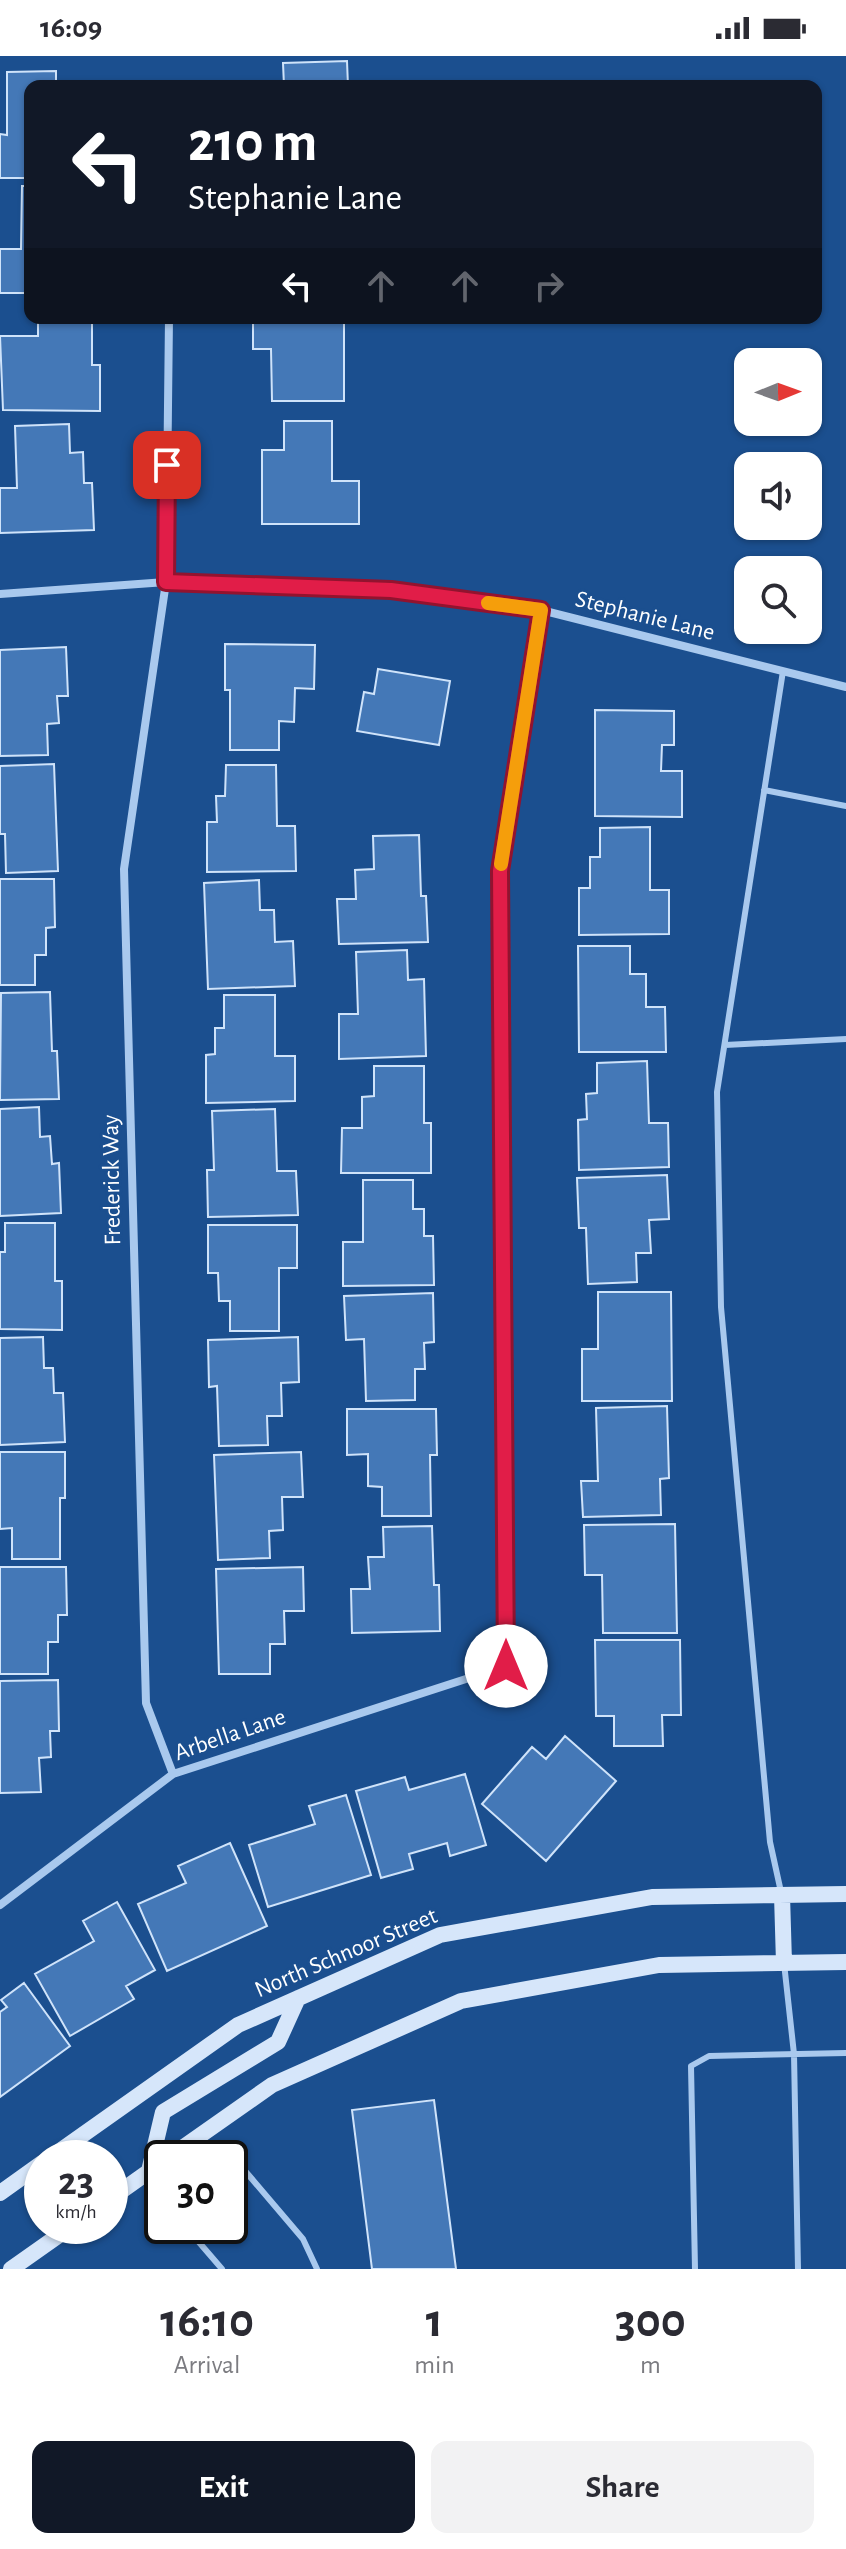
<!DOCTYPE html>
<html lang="en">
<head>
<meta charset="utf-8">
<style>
	body { margin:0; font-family:"Alegreya Sans",sans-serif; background:#f2f2f3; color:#2b2b33; height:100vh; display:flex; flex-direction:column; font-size:30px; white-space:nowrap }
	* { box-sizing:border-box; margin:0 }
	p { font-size:26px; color:#7c7c81 }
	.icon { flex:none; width:44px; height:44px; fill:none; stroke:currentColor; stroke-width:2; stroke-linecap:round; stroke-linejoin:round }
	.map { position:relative; height:2213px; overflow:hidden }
	.sheet { display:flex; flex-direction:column; background:#fff; flex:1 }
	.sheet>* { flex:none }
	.guide { position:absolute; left:24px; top:24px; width:798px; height:244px; border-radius:16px; box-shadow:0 2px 6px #0004; background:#111827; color:#fff; overflow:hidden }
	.needle { width:52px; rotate:89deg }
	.tools { position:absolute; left:734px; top:292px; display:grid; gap:16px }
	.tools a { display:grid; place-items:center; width:88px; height:88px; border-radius:16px; background:#fff; box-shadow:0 2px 6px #0004; font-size:40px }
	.speed { position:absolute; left:24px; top:2084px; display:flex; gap:16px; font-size:40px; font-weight:700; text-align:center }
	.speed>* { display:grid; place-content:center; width:104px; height:104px; border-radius:50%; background:#fff; box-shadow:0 2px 6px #0004; line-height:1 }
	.speed small { font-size:20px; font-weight:400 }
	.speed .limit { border:4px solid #111; border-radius:12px; background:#fff; color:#111 }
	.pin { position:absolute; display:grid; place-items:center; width:68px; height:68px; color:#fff; margin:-34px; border-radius:16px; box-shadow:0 4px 12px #0006 }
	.me { position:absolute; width:88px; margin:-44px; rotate:0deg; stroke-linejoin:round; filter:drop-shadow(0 0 6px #0008) }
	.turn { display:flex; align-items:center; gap:28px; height:168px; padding:0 32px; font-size:36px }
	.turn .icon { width:104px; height:104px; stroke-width:2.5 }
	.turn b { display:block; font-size:56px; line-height:68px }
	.lanes { display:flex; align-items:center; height:76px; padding:0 32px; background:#0003; justify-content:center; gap:40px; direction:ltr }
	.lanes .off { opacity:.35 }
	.eta { display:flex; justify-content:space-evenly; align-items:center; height:136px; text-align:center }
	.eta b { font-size:48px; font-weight:600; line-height:56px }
	.cta { display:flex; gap:16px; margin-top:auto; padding:16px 32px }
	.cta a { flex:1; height:92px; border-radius:16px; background:#111827; color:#fff; font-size:32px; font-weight:600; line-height:92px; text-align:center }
	.cta a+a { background:#f2f2f3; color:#2b2b33 }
	.status { display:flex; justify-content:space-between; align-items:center; height:56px; padding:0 40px; background:#fff; direction:ltr }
	.status svg { height:22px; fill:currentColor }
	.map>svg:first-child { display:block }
	.building { fill:#4478b7; stroke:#cfe3fa; stroke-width:2 }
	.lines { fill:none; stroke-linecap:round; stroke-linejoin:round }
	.lane { stroke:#a9c9ee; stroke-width:6 }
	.street { stroke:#a9c9ee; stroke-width:8 }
	.secondary { stroke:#d6e6fa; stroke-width:16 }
	.route-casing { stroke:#92132f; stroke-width:20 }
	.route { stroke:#e11d48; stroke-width:14 }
	.slow { stroke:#f59e0b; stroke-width:14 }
	.labels { text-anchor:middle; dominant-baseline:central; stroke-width:6; stroke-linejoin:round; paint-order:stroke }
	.street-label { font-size:24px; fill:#fff; stroke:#1b4f8f }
</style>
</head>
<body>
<div class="status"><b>16:09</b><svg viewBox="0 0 49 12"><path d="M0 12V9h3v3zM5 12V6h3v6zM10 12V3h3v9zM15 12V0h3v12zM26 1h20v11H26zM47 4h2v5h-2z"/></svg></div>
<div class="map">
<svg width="846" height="2213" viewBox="0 0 846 2213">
	<rect width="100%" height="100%" fill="#1b4f8f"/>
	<path class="building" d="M347 5 348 30H284L283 7Z
		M56 15V30H30V122H0V78L7 79V16Z
		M22 130H30V237H0V193H21Z
		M38 262H92V309H100V355L3 354 0 280H38Z
		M253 262H344V345H272L271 293H253Z
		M284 365H332V425H359V468H262V394H284Z
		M69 368 70 397 83 396 84 427H92L94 474 0 477V432H17L15 370Z
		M225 588 315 589 314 633 295 632 294 666 279 665V694H230V634H225Z
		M66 591 68 640H57L59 667 47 668 48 699 0 700V594Z
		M378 613 450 625 439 689 357 675 364 636 374 638Z
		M595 654 674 655V689H662L661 715H682V761L595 760Z
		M54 708 58 815 6 817 5 778H0V710Z
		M226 709H276L277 770H295L296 815 207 816V766H217L216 740H225Z
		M650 771V834H669V878L579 879V832H590V801H600V772Z
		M419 779 421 840H426L428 886 339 888 337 843H356L355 814 374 813 373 780Z
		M0 823H54L55 871 46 872V899H35V929H0Z
		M259 824 260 854H274L275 886 293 885 295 930 208 933 204 827Z
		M578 890H630V918H646V951H665L666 996H579Z
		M407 894 408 924 424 923 426 1000 339 1003V958H358L356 896Z
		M50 936 52 995H57L59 1043 0 1044 1 937Z
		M224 939H275V1000H295V1045L206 1047V999L215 998V972H224Z
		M647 1005 649 1067H668L669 1111 579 1114 578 1064 587 1063 586 1038 597 1037V1007Z
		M374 1010H424V1067H431V1117H341L342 1072H362V1041L374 1040Z
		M39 1051 40 1081 50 1080 52 1108 59 1107 61 1157 0 1160V1053Z
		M275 1053 277 1115H296L298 1159 208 1161 207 1114H214L212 1055Z
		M667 1119 669 1163 649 1164 651 1197H636L637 1226 588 1228 586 1172H579L577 1122Z
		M363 1124H413V1153H424V1180H433L434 1229 343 1230V1186H363Z
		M5 1167H55V1225H62V1274L0 1273V1196H5Z
		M208 1169H297V1212H279V1275H230V1245H219L218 1217H208Z
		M598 1236H671L672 1345H582V1293H598Z
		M433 1237 434 1286 424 1287 425 1313H415V1344L366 1345 364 1283 346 1284 344 1240Z
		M43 1281 44 1312H53L54 1337H63L65 1386 0 1389V1282Z
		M298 1281 299 1326 281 1327 282 1360H267L268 1389 219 1390 217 1330 209 1331 208 1284Z
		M667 1350 669 1422 660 1423 661 1459 583 1461 581 1425H598L596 1352Z
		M347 1353H436L437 1399H430L431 1460H382V1431L368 1430V1398L347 1399Z
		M0 1396H65V1442H60V1503H12V1472L0 1473Z
		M301 1396 303 1441H282L283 1474 269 1475 270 1502 218 1504 214 1399Z
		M675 1468 677 1577H603L602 1519H585L584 1469Z
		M432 1470 434 1529H439L440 1575 352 1577 351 1533H370L368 1501H384L383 1471Z
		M0 1511H66L67 1559H58V1586H48V1618H0Z
		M303 1511 304 1555H284L285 1588H270V1618H219L216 1513Z
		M595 1584H680L681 1659H662L663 1690H614V1660H596Z
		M58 1624 59 1675H50L51 1701 39 1702 41 1736 0 1737V1625Z
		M565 1680 616 1725 546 1805 482 1748 532 1691 546 1703Z
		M465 1718 486 1789 450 1800 447 1787 409 1798 413 1813 381 1822 356 1735 405 1721 409 1734Z
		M346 1739 371 1819 268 1851 249 1789 315 1768 309 1750Z
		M230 1787 267 1870 167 1915 138 1848 186 1827 178 1810Z
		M117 1846 155 1914 126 1930 134 1943 70 1980 35 1918 94 1885 83 1865Z
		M24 1927 70 1990 0 2041V1956L7 1951 1 1944Z
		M434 2044 456 2213H372L352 2054Z"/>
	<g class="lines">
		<path class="lane" d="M764 734 846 750
			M725 989 846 983
			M781 1836 770 1786 721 1251 717 1036 783 615
			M784 1907 794 1998 798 2213
			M246 2116 303 2183 317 2213
			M142 2120 162 2143
			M185 2170 222 2213
			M695 2213 691 2010 709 2000 846 1997"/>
		<path class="street" d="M169 262 166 526 124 813 146 1647 173 1718
			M0 538 166 526 391 534 541 554 846 631
			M0 1849 173 1718 506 1610 500 815 541 554"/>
		<path class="secondary" d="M782 1839 784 1907
			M50 2102 238 1969 440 1879 652 1841 846 1838
			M168 2102 272 2029 461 1945 659 1909 846 1906
			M149 2115 163 2056 278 1986 298 1942
			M0 2137 42 2107
			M110 2143 158 2109
			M11 2213 72 2170"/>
	</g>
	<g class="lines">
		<defs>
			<path id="route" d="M167 409 166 526 391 534 541 554 500 815 506 1610"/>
		</defs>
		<use href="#route" class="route-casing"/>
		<use href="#route" class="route"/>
		<path class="slow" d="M488 547 541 554 501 808"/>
	</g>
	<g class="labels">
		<g class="street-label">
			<text transform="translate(645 560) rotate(14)">Stephanie Lane</text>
			<text transform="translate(112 1124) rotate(-91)">Frederick Way</text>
			<text transform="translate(230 1679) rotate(-19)">Arbella Lane</text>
			<text transform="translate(346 1897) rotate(-23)">North Schnoor Street</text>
		</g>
	</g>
</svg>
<div class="tools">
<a><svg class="needle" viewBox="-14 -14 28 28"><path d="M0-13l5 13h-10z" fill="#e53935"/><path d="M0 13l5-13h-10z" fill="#7c7c81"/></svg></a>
<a><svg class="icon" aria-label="sound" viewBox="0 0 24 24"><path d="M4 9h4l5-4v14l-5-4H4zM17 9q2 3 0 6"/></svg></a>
<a><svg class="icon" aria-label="search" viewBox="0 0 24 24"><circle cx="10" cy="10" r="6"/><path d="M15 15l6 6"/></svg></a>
</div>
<div class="speed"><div>23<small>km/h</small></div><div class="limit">30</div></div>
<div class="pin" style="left:167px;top:409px;background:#d93025"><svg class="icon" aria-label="arrive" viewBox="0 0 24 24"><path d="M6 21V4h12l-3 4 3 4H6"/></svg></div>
<svg class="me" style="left:506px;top:1610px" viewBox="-20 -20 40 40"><circle r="19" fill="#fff"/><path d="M0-13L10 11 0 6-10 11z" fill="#e11d48"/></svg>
<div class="guide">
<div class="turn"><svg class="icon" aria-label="left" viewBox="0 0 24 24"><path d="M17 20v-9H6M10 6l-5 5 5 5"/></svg><div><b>210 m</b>Stephanie Lane</div></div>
<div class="lanes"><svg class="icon" aria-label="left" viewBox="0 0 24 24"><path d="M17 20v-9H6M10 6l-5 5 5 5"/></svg><svg class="icon off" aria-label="ahead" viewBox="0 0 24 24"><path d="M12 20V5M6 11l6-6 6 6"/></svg><svg class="icon off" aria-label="ahead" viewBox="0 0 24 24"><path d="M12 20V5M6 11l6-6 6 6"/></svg><svg class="icon off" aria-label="right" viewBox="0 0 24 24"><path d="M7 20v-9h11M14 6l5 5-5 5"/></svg></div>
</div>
</div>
<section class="sheet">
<div class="eta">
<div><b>16:10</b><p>Arrival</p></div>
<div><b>1</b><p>min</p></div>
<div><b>300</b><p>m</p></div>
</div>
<div class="cta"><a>Exit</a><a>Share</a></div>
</section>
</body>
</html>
